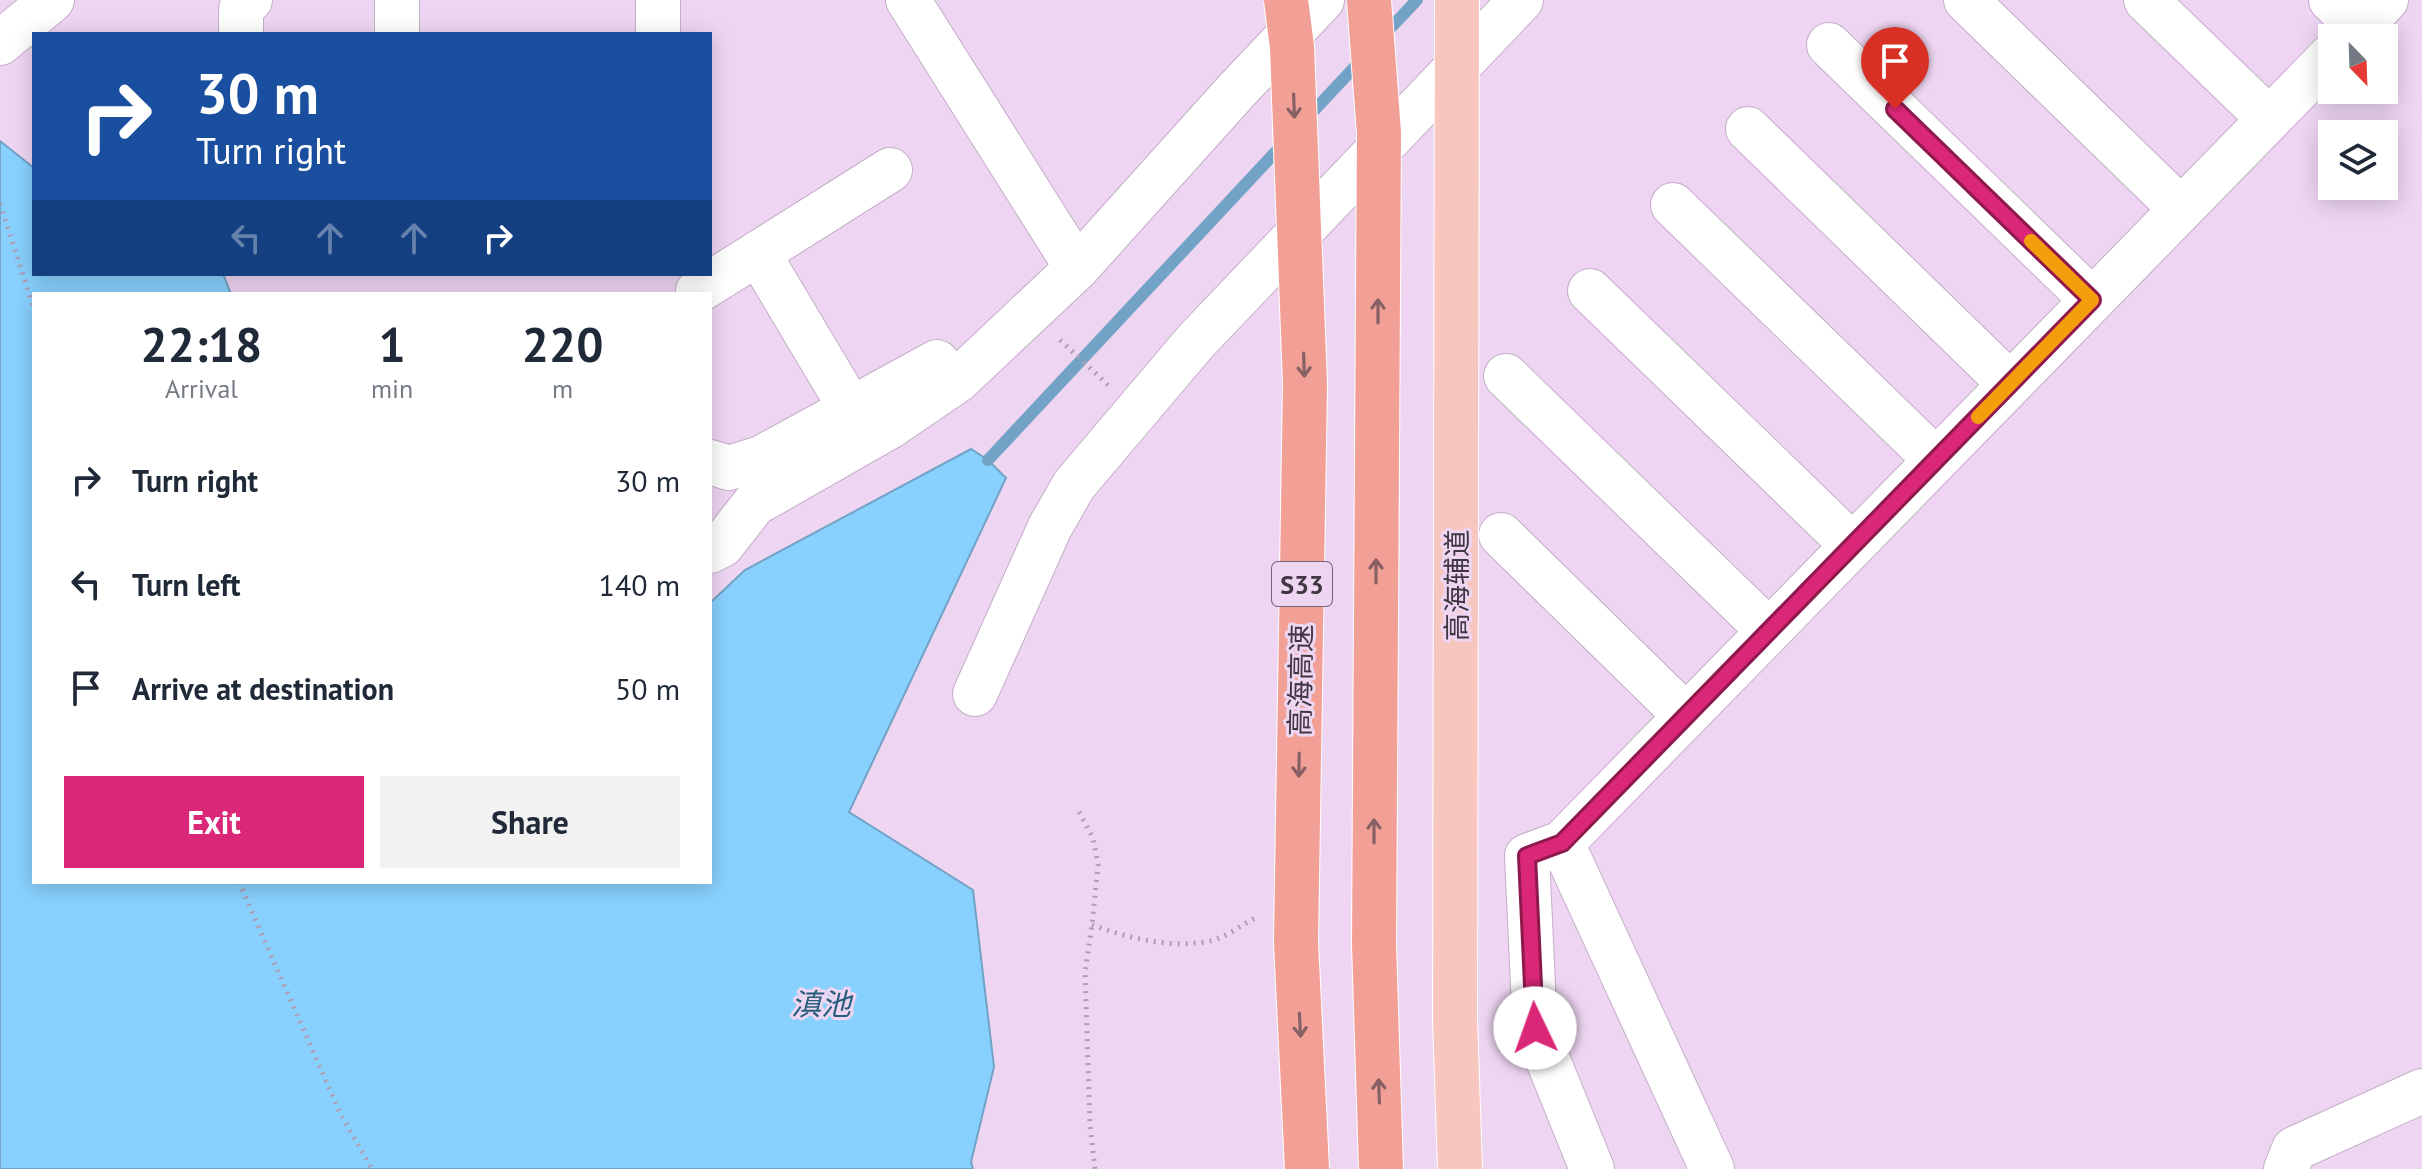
<!DOCTYPE html>
<html lang="en">
<head>
<meta charset="utf-8">
<style>
	body { margin:0; font-family:"PT Sans","Noto Sans SC",sans-serif; background:#f2f2f3; color:#1f2937; height:100vh; display:flex; flex-direction:column; font-size:30px; white-space:nowrap }
	* { box-sizing:border-box; margin:0 }
	p { font-size:26px; color:#747a83 }
	.icon { flex:none; width:44px; height:44px; fill:none; stroke:currentColor; stroke-width:2; stroke-linecap:round; stroke-linejoin:round }
	.map { position:relative; flex:1; overflow:hidden }
	.panel { position:absolute; left:32px; top:292px; width:680px; height:592px; display:flex; flex-direction:column; background:#fff; border-radius:0px; box-shadow:0 4px 20px #0003 }
	.panel>* { flex:none }
	.banner { position:absolute; left:32px; top:32px; width:680px; height:244px; border-radius:0px; box-shadow:0 4px 20px #0003; background:#1a4fa0; color:#fff; overflow:hidden }
	.needle { width:52px; rotate:157deg }
	.tools { position:absolute; left:2318px; top:24px; display:grid; gap:16px }
	.tools a { display:grid; place-items:center; width:80px; height:80px; border-radius:0px; background:#fff; box-shadow:0 4px 20px #0003; font-size:40px }
	.pin { position:absolute; display:grid; place-items:center; width:68px; height:68px; color:#fff; margin:-82px -34px; border-radius:50% 50% 50% 0; rotate:-45deg; box-shadow:0 0 8px #0007 }
	.pin .icon { rotate:45deg }
	.me { position:absolute; width:88px; margin:-44px; rotate:357deg; stroke-linejoin:round; filter:drop-shadow(0 0 6px #0008) }
	.turn { display:flex; align-items:center; gap:28px; height:168px; padding:0 32px; font-size:36px }
	.turn .icon { width:104px; height:104px; stroke-width:2.5 }
	.turn b { display:block; font-size:56px; line-height:68px }
	.lanes { display:flex; align-items:center; height:76px; padding:0 32px; background:#0003; justify-content:center; gap:40px; direction:ltr }
	.lanes .off { opacity:.35 }
	.eta { display:flex; justify-content:space-evenly; align-items:center; height:136px; text-align:center }
	.eta b { font-size:48px; font-weight:700; line-height:56px }
	.action { display:flex; gap:16px; margin-top:auto; padding:16px 32px }
	.action a { flex:1; height:92px; border-radius:0px; background:#db2777; color:#fff; font-size:32px; font-weight:700; line-height:92px; text-align:center }
	.action a+a { background:#f2f2f3; color:#1f2937 }
	ul { padding:0; list-style:none }
	li { display:flex; align-items:center; gap:24px; height:104px; padding:0 32px }
	li div { flex:1 }
	li b { display:block; font-size:30px }
	li em { font-style:normal }
	.map>svg:first-child { display:block }
	.water { fill:#88d1fe; stroke:#72a2c5; stroke-width:2 }
	.lines { fill:none; stroke-linecap:round; stroke-linejoin:round }
	.stream { stroke:#72a2c5; stroke-width:12 }
	.minor-casing { stroke:#c4adc8; stroke-width:46 }
	.path { stroke:#af9db3; stroke-width:5; stroke-dasharray:2 6; stroke-linecap:butt }
	.minor { stroke:#fff; stroke-width:44 }
	.major-bridge-casing { stroke:#fff; stroke-width:46; stroke-linecap:butt }
	.highway-bridge-casing { stroke:#fff; stroke-width:46; stroke-linecap:butt }
	.major-bridge { stroke:#f7c6bf; stroke-width:44 }
	.highway-bridge { stroke:#f2a095; stroke-width:44 }
	.oneway { stroke:#876063 }
	.route-casing { stroke:#8e194d; stroke-width:20 }
	.route { stroke:#db2777; stroke-width:14 }
	.slow { stroke:#f59e0b; stroke-width:14 }
	.labels { text-anchor:middle; dominant-baseline:central; stroke-width:6; stroke-linejoin:round; paint-order:stroke }
	.shield { fill:#eed6f2; stroke:#746676; stroke-width:2 }
	.shield-label { font-size:26px; font-weight:bold; fill:#3f3641 }
	.street-label { font-size:28px; fill:#3f3641; stroke:#eed6f2 }
	.water-label { font-size:30px; font-style:italic; fill:#275d7c; stroke:#eed6f2 }
</style>
</head>
<body>
<div class="map">
<svg width="2422" height="1169" viewBox="0 0 2422 1169">
	<rect width="100%" height="100%" fill="#eed6f2"/>
	<path class="water" d="M0 141 34 168V274H223L231 294H34V882H710V603L745 570 971 449 988 460 1006 478 849 812 973 890 994 1067 971 1162 973 1169H0Z"/>
	<g class="lines">
		<path class="stream" d="M1383 36 1417 0
			M1307 118 1363 58
			M988 460 1284 143"/>
		<defs>
			<path id="minor" d="M397 0V34
				M908 0 1077 268
				M1966 0 2181 209
				M2146 0 2269 119
				M2331 0 2359 27
				M241 34V9L250 0
				M658 34V0
				M2349 38 2386 0
				M0 43 52 0
				M1829 45 2092 300
				M1748 129 2010 384
				M1673 205 1936 460
				M758 253 851 409
				M698 291 890 170
				M1590 291 1852 545
				M1506 376 1769 631
				M710 462 729 468 761 458 937 362
				M1501 535 1686 716
				M710 551 722 545 754 504 889 427 958 380 1077 268 1237 90 1322 0
				M975 694 1050 527 1074 485 1196 341 1521 0
				M1562 843 1712 1169
				M1592 1169 1535 1028 1527 856 1562 843 2332 55
				M2286 1169 2294 1149 2422 1091"/>
		</defs>
		<use href="#minor" class="minor-casing"/>
		<path class="path" d="M0 204 34 309
			M1060 340 1108 385
			M1079 812 1093 838 1098 865 1092 925 1085 972 1090 1125 1095 1169
			M239 882 340 1113 372 1169
			M1092 925C1129 938 1170 949 1210 941 1225 938 1241 925 1255 918"/>
		<use href="#minor" class="minor"/>
		<defs>
			<path id="major-bridge" d="M1457 0 1455 1019 1460 1169"/>
			<path id="highway-bridge" d="M1286 0 1292 47 1305 384 1296 942 1307 1169
				M1369 0 1379 133 1374 944 1381 1169"/>
		</defs>
		<use href="#major-bridge" class="major-bridge-casing"/>
		<use href="#highway-bridge" class="highway-bridge-casing"/>
		<use href="#major-bridge" class="major-bridge"/>
		<use href="#highway-bridge" class="highway-bridge"/>
	</g>
	<defs><path id="oneway-shaft" d="M-6 0H5M1.5-3L5.5 0L1.5 3" fill="none" stroke-width="1.6" stroke-linecap="round" stroke-linejoin="round" transform="scale(2)"/></defs>
	<g class="oneway">
		<use href="#oneway-shaft" transform="translate(1294 106) rotate(88)"/>
		<use href="#oneway-shaft" transform="translate(1378 311) rotate(-90)"/>
		<use href="#oneway-shaft" transform="translate(1304 365) rotate(88)"/>
		<use href="#oneway-shaft" transform="translate(1376 571) rotate(-90)"/>
		<use href="#oneway-shaft" transform="translate(1299 765) rotate(91)"/>
		<use href="#oneway-shaft" transform="translate(1374 831) rotate(-90)"/>
		<use href="#oneway-shaft" transform="translate(1300 1025) rotate(87)"/>
		<use href="#oneway-shaft" transform="translate(1379 1091) rotate(-92)"/>
	</g>
	<g class="lines">
		<defs>
			<path id="route" d="M1535 1028 1527 856 1562 843 2092 300 1895 109"/>
		</defs>
		<use href="#route" class="route-casing"/>
		<use href="#route" class="route"/>
		<path class="slow" d="M1978 417 2092 300 2031 241"/>
	</g>
	<g class="labels">
		<rect class="shield" x="1272" y="562" width="60" height="44" rx="6"/>
		<g class="shield-label">
			<text x="1302" y="584">S33</text>
		</g>
		<g class="street-label">
			<text transform="translate(1456 585) rotate(-90)">高海辅道</text>
			<text transform="translate(1300 680) rotate(-89)">高海高速</text>
		</g>
		<g class="water-label">
			<text x="821" y="1003">滇池</text>
		</g>
	</g>
</svg>
<div class="tools">
<a><svg class="needle" viewBox="-14 -14 28 28"><path d="M0-13l5 13h-10z" fill="#e53935"/><path d="M0 13l5-13h-10z" fill="#747a83"/></svg></a>
<a><svg class="icon" aria-label="layers" viewBox="0 0 24 24"><path d="M12 4l9 5-9 5-9-5zM3 14l9 5 9-5"/></svg></a>
</div>
<div class="pin" style="left:1895px;top:109px;background:#d93025"><svg class="icon" aria-label="arrive" viewBox="0 0 24 24"><path d="M6 21V4h12l-3 4 3 4H6"/></svg></div>
<svg class="me" style="left:1535px;top:1028px" viewBox="-20 -20 40 40"><circle r="19" fill="#fff"/><path d="M0-13L10 11 0 6-10 11z" fill="#db2777"/></svg>
<div class="banner">
<div class="turn"><svg class="icon" aria-label="right" viewBox="0 0 24 24"><path d="M7 20v-9h11M14 6l5 5-5 5"/></svg><div><b>30 m</b>Turn right</div></div>
<div class="lanes"><svg class="icon off" aria-label="left" viewBox="0 0 24 24"><path d="M17 20v-9H6M10 6l-5 5 5 5"/></svg><svg class="icon off" aria-label="ahead" viewBox="0 0 24 24"><path d="M12 20V5M6 11l6-6 6 6"/></svg><svg class="icon off" aria-label="ahead" viewBox="0 0 24 24"><path d="M12 20V5M6 11l6-6 6 6"/></svg><svg class="icon" aria-label="right" viewBox="0 0 24 24"><path d="M7 20v-9h11M14 6l5 5-5 5"/></svg></div>
</div>
<section class="panel">
<div class="eta">
<div><b>22:18</b><p>Arrival</p></div>
<div><b>1</b><p>min</p></div>
<div><b>220</b><p>m</p></div>
</div>
<ul>
<li><svg class="icon" aria-label="right" viewBox="0 0 24 24"><path d="M7 20v-9h11M14 6l5 5-5 5"/></svg><div><b>Turn right</b></div><em>30 m</em></li>
<li><svg class="icon" aria-label="left" viewBox="0 0 24 24"><path d="M17 20v-9H6M10 6l-5 5 5 5"/></svg><div><b>Turn left</b></div><em>140 m</em></li>
<li><svg class="icon" aria-label="arrive" viewBox="0 0 24 24"><path d="M6 21V4h12l-3 4 3 4H6"/></svg><div><b>Arrive at destination</b></div><em>50 m</em></li>
</ul>
<div class="action"><a>Exit</a><a>Share</a></div>
</section>
</div>
</body>
</html>
